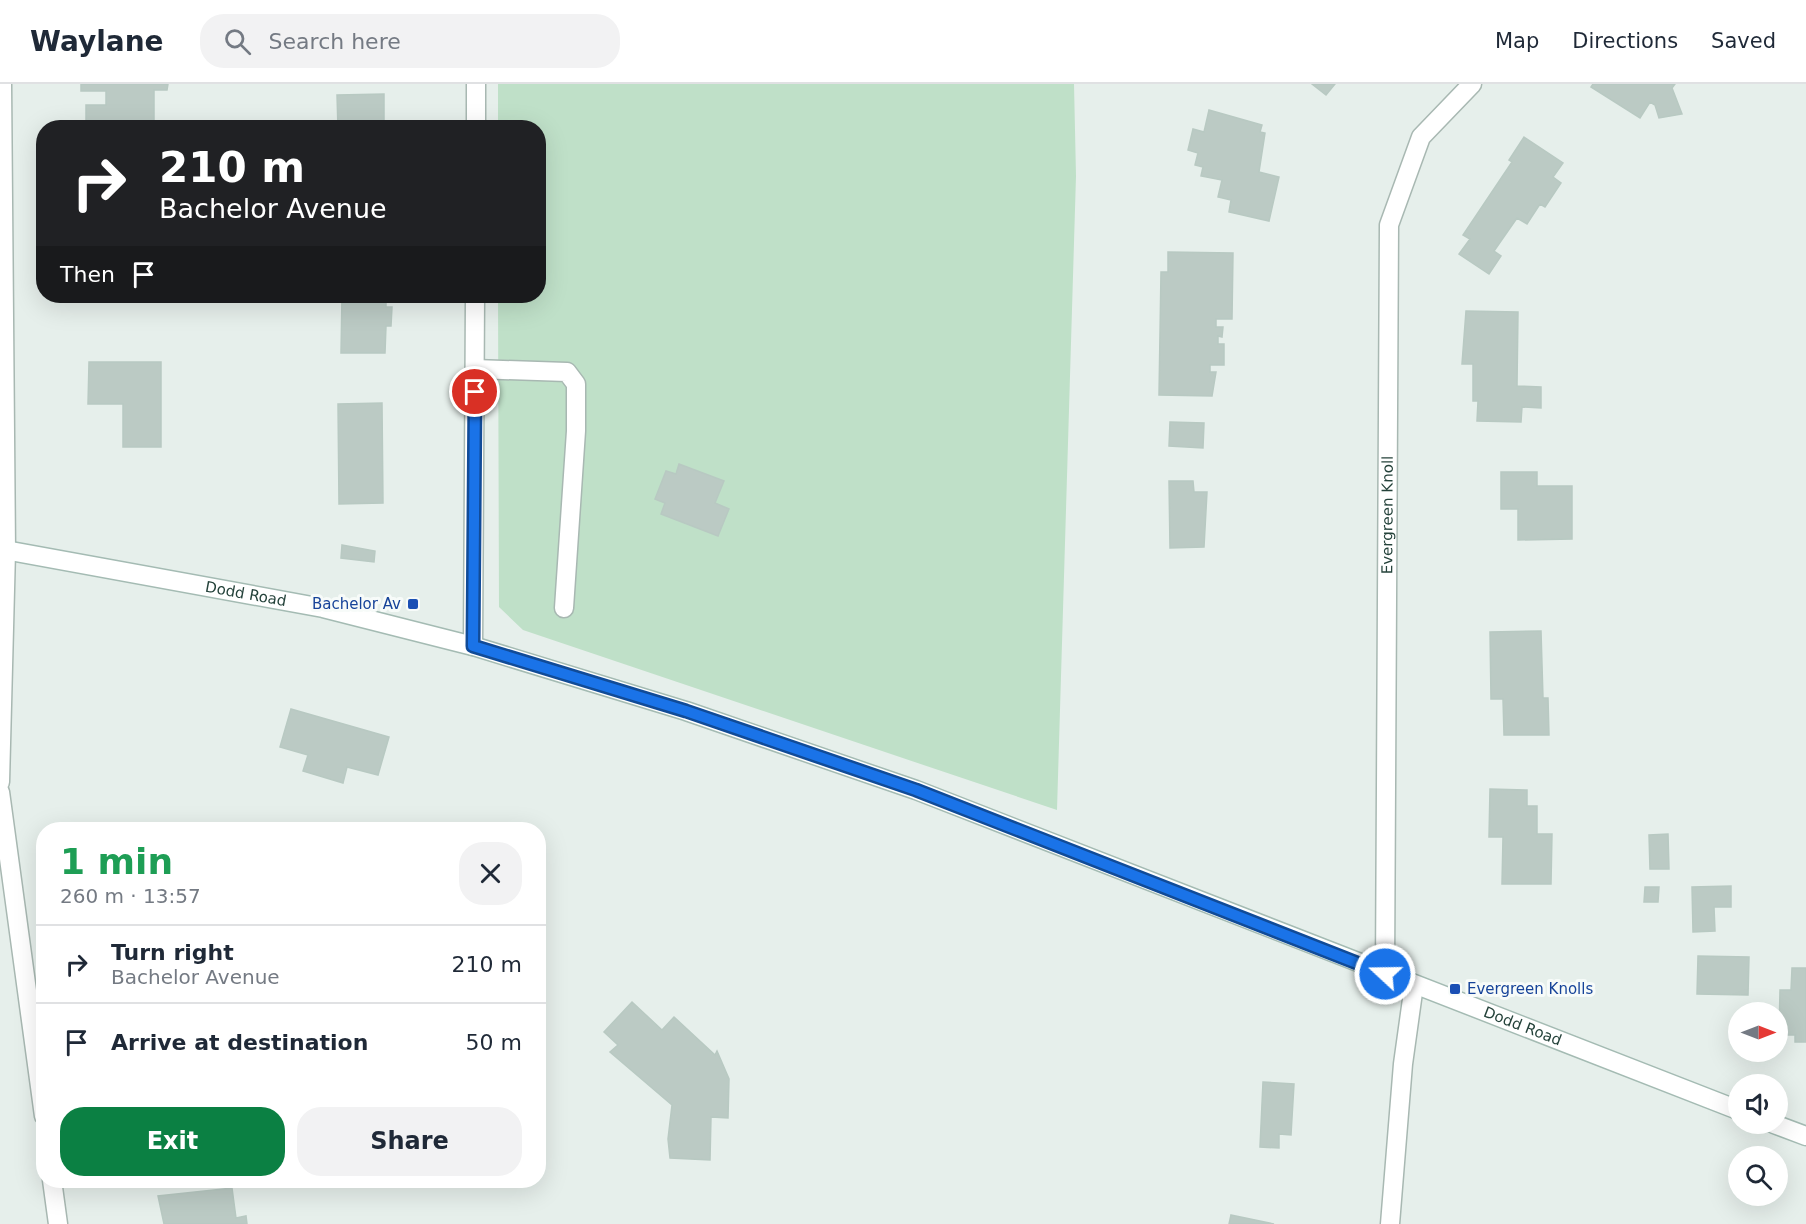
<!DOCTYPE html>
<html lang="en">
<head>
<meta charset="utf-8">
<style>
	body { margin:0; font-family:"DejaVu Sans",sans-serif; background:#f2f2f3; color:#1f2937; height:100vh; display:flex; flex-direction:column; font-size:22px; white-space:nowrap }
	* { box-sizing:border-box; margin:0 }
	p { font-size:20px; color:#747a83 }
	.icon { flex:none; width:33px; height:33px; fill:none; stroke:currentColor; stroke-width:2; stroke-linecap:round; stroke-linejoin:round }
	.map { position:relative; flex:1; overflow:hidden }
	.drawer { position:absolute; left:36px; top:738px; width:510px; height:366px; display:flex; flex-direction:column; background:#fff; border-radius:24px; box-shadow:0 6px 24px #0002 }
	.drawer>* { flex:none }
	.hud { position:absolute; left:36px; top:36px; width:510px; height:183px; border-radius:24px; box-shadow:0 6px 24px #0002; background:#202124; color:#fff; overflow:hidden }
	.needle { width:39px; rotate:90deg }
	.controls { position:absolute; left:1728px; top:918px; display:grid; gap:12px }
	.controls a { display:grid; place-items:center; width:60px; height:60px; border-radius:50%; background:#fff; box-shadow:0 6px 24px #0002; font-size:30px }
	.pin { position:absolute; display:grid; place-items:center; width:51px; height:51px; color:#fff; margin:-26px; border:3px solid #fff; border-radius:50%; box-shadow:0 2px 6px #0007 }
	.me { position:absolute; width:66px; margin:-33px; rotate:291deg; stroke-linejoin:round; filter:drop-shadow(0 0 4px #0008) }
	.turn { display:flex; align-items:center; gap:21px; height:126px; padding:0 24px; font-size:27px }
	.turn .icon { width:78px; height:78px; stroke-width:2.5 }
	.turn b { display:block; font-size:42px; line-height:51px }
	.then { display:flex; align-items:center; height:57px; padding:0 24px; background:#0003; gap:12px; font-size:22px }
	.round { display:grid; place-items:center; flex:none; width:63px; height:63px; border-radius:24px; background:#f2f2f3 }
	.overview { display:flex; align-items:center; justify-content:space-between; height:102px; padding:0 24px }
	h1 { font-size:36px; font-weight:700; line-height:45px; color:#1e9e55 }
	.primary-button { display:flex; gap:12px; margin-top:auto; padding:12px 24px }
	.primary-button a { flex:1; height:69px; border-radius:24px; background:#0b8043; color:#fff; font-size:24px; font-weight:700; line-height:69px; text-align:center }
	.primary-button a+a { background:#f2f2f3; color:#1f2937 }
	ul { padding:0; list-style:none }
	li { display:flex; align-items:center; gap:18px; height:78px; padding:0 24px; border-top:2px solid #e0e1e3 }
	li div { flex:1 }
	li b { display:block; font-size:22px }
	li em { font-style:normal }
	header { display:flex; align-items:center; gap:36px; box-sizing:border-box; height:84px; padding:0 30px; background:#fff; border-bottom:2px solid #e0e1e3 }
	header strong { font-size:28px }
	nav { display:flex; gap:33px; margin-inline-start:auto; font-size:21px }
	.search { width:420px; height:54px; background:#f2f2f3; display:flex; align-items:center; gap:15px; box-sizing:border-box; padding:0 21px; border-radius:24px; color:#747a83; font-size:22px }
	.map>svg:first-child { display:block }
	.green { fill:#bfe0c8 }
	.building { fill:#bbcac4; stroke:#b8c9c2; stroke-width:1.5 }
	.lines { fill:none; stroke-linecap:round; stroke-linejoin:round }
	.lane-casing { stroke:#a8b8b2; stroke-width:21 }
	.street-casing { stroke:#a8b8b2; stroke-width:21 }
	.secondary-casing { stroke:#a4bbb3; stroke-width:21 }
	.lane { stroke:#fff; stroke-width:18 }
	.street { stroke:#fff; stroke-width:18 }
	.secondary { stroke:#fff; stroke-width:18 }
	.route-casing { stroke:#114b97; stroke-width:15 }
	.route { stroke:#1a73e8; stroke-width:10 }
	.transit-dot { fill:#1a4fb4; stroke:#f7fbf9; stroke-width:2 }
	.labels { text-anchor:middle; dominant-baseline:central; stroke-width:6; stroke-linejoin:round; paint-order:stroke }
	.street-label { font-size:15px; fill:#24423a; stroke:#f7fbf9 }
	.transit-label { font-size:15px; fill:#164399; stroke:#f7fbf9; text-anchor:end }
</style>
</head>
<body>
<header>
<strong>Waylane</strong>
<div class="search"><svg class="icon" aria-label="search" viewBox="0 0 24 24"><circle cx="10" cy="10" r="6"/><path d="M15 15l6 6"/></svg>Search here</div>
<nav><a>Map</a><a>Directions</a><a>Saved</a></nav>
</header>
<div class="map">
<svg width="1806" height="1140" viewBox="0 0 1806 1140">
	<rect width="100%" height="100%" fill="#e6efeb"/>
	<path class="green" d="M498 0H1074L1076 92 1057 726 523 546 499 523 498 212H538V44L498 43Z"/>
	<path class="building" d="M81 0H168L167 6H154V44H86V21H106V7H81Z
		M1312 0H1335L1326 11Z
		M1593 0H1675L1672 4 1682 30 1659 34 1655 21 1650 18 1640 34 1591 3Z
		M384 10V44H338L337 11Z
		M1209 26 1262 41 1260 48 1265 49 1259 88 1279 93 1269 137 1229 128 1231 116 1218 113 1222 96 1201 92 1203 83 1195 81 1198 69 1188 66 1193 45 1204 48Z
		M1524 53 1563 79 1553 93 1561 99 1545 123 1540 120 1527 140 1517 134 1494 167 1501 172 1489 190 1459 170 1470 155 1463 151 1512 78 1509 76Z
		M1168 168 1233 169 1232 235H1216V243H1223L1222 253 1218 252V260H1224V281H1210V288H1216L1212 312 1159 311 1161 188H1168Z
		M124 212H165V214H124Z
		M342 212H386V223H392L391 242H386L385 269H341Z
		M1466 227 1518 228 1517 302 1541 303V324L1522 323 1521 338 1477 337 1478 317H1473V280H1462Z
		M89 278H161V363H123V320H88Z
		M382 319 383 419 339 420 338 320Z
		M1170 338 1204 339 1203 364 1169 362Z
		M679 380 724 397 715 419 729 425 718 452 661 430 665 419 655 415 666 387 676 390Z
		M1501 388H1537V402H1572V455L1518 456V425H1501Z
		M1169 397H1193L1194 408H1207L1204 463 1170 464Z
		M342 461 375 467 374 478 341 474Z
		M1541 547 1543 614H1548L1549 651H1504L1503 615H1491L1490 548Z
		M291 625 389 653 378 691 347 683 343 699 303 687 308 671 280 663Z
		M1490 705 1527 706V722H1537V750H1552L1551 800H1502L1503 753H1489Z
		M1668 750 1669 785H1650L1649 751Z
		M1731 802V823H1714L1715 847 1693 848 1692 803Z
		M1645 803H1659L1658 818H1644Z
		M1698 872 1749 873 1748 911 1697 910Z
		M1792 884H1806V958H1795V951H1779L1780 906H1791Z
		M632 918 662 946 674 933 715 971 717 967 729 995 728 1034 711 1033 710 1076 670 1074 668 1055 672 1021 610 968 618 961 604 948Z
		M1263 998 1294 1000 1291 1051 1279 1050V1064L1260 1063Z
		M232 1104 236 1134 246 1132 247 1140H164L158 1112Z
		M1231 1131 1274 1140H1229Z"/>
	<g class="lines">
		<defs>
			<path id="lane" d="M475 285 567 288 576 300V347L564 524
				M1390 1140 1403 980 1414 901"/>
			<g id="street">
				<path d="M476 44V0"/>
				<path d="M473 562 475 212"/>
				<path d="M0 698 6 467 2 0"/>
				<path d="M0 708 44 1032"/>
				<path id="s1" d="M1385 890 1389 141 1421 53 1472 0"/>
				<path d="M52 1096 58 1140"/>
			</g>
			<g id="secondary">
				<path id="s2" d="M0 465 323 524 473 562 686 627 916 706 1738 1026"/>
				<path d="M1774 1040 1806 1052"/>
			</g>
		</defs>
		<use href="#lane" class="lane-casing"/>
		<use href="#street" class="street-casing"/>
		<use href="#secondary" class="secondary-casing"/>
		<use href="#lane" class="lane"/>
		<use href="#street" class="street"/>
		<use href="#secondary" class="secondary"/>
	</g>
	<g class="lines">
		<defs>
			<path id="route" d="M475 308 473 562 686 627 916 706 1385 890"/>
		</defs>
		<use href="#route" class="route-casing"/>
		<use href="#route" class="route"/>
	</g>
	<g class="transit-dot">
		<rect x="407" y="514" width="12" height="12" rx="3"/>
		<rect x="1449" y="899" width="12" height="12" rx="3"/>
	</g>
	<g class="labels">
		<g class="street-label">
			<text stroke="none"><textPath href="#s1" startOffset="459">Evergreen Knoll</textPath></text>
			<text stroke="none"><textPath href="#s2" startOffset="250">Dodd Road</textPath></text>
			<text stroke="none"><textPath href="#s2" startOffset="1600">Dodd Road</textPath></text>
		</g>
		<g class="transit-label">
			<text x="401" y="520">Bachelor Av</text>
			<text x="1467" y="905" text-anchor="start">Evergreen Knolls</text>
		</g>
	</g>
</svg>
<div class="controls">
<a><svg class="needle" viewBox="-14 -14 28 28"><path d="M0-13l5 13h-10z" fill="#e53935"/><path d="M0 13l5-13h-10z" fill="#747a83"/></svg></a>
<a><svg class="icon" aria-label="sound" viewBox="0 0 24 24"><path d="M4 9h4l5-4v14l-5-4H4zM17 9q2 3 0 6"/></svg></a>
<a><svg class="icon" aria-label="search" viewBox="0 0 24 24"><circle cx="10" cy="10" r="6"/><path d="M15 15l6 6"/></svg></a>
</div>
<div class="pin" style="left:475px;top:308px;background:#d93025"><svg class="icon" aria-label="arrive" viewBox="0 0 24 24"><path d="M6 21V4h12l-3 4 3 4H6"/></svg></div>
<svg class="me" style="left:1385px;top:890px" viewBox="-20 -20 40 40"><circle r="17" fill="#1a73e8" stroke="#fff" stroke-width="3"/><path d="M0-11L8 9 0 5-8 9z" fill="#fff"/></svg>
<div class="hud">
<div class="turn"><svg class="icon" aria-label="right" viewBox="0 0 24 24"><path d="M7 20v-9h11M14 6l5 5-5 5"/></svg><div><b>210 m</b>Bachelor Avenue</div></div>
<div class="then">Then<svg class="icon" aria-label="arrive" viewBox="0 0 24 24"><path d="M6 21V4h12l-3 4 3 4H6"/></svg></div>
</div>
<section class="drawer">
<div class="overview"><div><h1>1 min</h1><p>260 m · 13:57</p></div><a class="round"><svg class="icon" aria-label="close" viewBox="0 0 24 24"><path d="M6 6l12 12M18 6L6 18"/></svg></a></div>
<ul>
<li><svg class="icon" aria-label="right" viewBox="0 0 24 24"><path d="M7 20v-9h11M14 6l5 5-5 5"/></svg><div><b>Turn right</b><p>Bachelor Avenue</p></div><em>210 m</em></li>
<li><svg class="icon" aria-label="arrive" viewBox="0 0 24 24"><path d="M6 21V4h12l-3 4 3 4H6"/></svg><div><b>Arrive at destination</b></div><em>50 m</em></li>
</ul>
<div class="primary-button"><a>Exit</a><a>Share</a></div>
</section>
</div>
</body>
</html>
